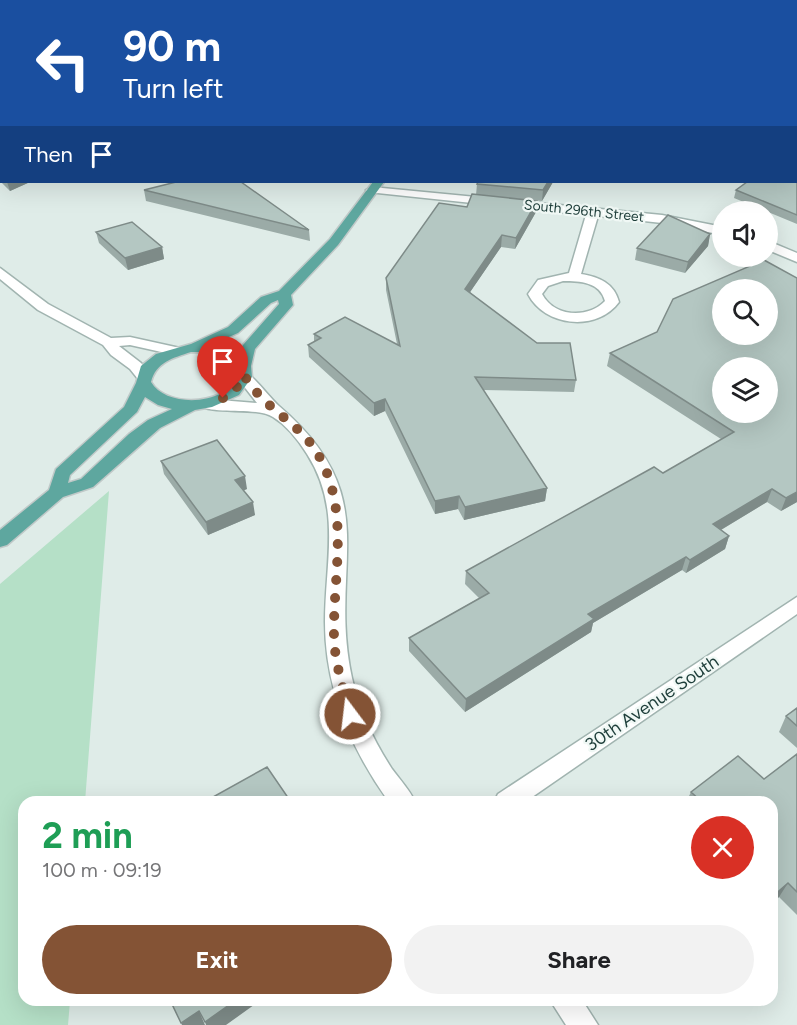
<!DOCTYPE html>
<html lang="en">
<head>
<meta charset="utf-8">
<style>
	body { margin:0; font-family:Figtree,sans-serif; background:#f2f2f2; color:#202124; height:100vh; display:flex; flex-direction:column; font-size:22px; white-space:nowrap }
	* { box-sizing:border-box; margin:0 }
	p { font-size:20px; color:#757577 }
	.icon { flex:none; width:33px; height:33px; fill:none; stroke:currentColor; stroke-width:2; stroke-linecap:round; stroke-linejoin:round }
	.map { position:relative; flex:1; overflow:hidden }
	.drawer { position:absolute; left:18px; top:796px; width:760px; height:210px; display:flex; flex-direction:column; background:#fff; border-radius:18px; box-shadow:0 6px 24px #0002 }
	.drawer>* { flex:none }
	.guide { position:absolute; left:0px; top:0px; width:798px; height:183px; box-shadow:0 6px 24px #0002; background:#1a4fa0; color:#fff; overflow:hidden }
	.tools { position:absolute; left:712px; top:201px; display:grid; gap:12px }
	.tools a { display:grid; place-items:center; width:66px; height:66px; border-radius:50%; background:#fff; box-shadow:0 6px 24px #0002; font-size:30px }
	.pin { position:absolute; display:grid; place-items:center; width:51px; height:51px; color:#fff; margin:-62px -26px; border-radius:50% 50% 50% 0; rotate:-45deg; box-shadow:0 0 6px #0007 }
	.pin .icon { rotate:45deg }
	.me { position:absolute; width:66px; margin:-33px; rotate:345deg; stroke-linejoin:round; filter:drop-shadow(0 0 4px #0008) }
	.turn { display:flex; align-items:center; gap:21px; height:126px; padding:0 24px; font-size:27px }
	.turn .icon { width:78px; height:78px; stroke-width:2.5 }
	.turn b { display:block; font-size:42px; line-height:51px }
	.then { display:flex; align-items:center; height:57px; padding:0 24px; background:#0003; gap:12px; font-size:22px }
	.round { display:grid; place-items:center; flex:none; width:63px; height:63px; border-radius:32px; background:#f2f2f2 }
	.summary { display:flex; align-items:center; justify-content:space-between; height:102px; padding:0 24px }
	h1 { font-size:36px; font-weight:700; line-height:45px; color:#1e9e55 }
	.button { display:flex; gap:12px; margin-top:auto; padding:12px 24px }
	.button a { flex:1; height:69px; border-radius:36px; background:#845335; color:#fff; font-size:24px; font-weight:700; line-height:69px; text-align:center }
	.button a+a { background:#f2f2f2; color:#202124 }
	.map>svg:first-child { display:block }
	.green { fill:#b5e0c7 }
	.lines { fill:none; stroke-linecap:round; stroke-linejoin:round }
	.minor-casing { stroke:#a1b4b0; stroke-width:3 }
	.major-casing { stroke:#c0c9c8; stroke-width:3 }
	.minor { fill:#fff; fill-rule:evenodd }
	.major { fill:#5ea79f; fill-rule:evenodd }
	.wall { fill:#9baba7 }
	.shaded-wall { fill:#7e8b88 }
	.building { fill:#b4c7c2; stroke:#7e8b88; stroke-width:1.5; fill-rule:evenodd }
	.route { stroke:#845335; stroke-width:10; stroke-dasharray:0 18 }
	.labels { text-anchor:middle; dominant-baseline:central; stroke-width:4.5; stroke-linejoin:round; paint-order:stroke }
	.far-street-label { font-size:14px; fill:#1e3e3a; stroke:#f0f8f5 }
	.near-street-label { font-size:18px; fill:#1e3e3a; stroke:#f0f8f5 }
</style>
</head>
<body>
<div class="map">
<svg width="797" height="1025" viewBox="0 0 797 1025">
	<rect width="100%" height="100%" fill="#dfece8"/>
	<path class="green" d="M109 491 85 802H24V1000L70 1001 68 1025H0V584Z"/>
	<g class="lines">
		<defs>
			<path id="minor" d="M372 187 662 215 723 227V235L662 223 598 216 581 274C599 277 614 283 619 302 597 332 545 327 528 294L538 280 569 273 586 215 368 192 366 190ZM563 281C580 281 600 282 605 301 588 319 554 317 542 294L548 286Z
				M768 241 797 253V262L768 250Z
				M0 268 48 304 111 338 130 337 180 348 182 351 175 355 130 345 119 346 141 363 151 376 148 379H138L130 369 111 355 103 345 38 310 0 279Z
				M244 371C252 374 270 398 279 406 388 499 327 563 352 678 359 711 374 741 392 769 400 780 410 790 415 802H389C351 749 325 689 325 622 325 561 342 509 307 454 299 441 286 425 273 417 256 406 209 416 199 404L207 399 257 403 236 376Z
				M797 597V614L525 802H494L498 794Z
				M550 1000H582L598 1025H566Z"/>
			<path id="major" d="M468 0H476L468 2Z
				M373 182H384L338 245 291 295 293 305 255 349 251 366 252 377 239 395 212 407 195 410 160 428 93 487 63 497 7 545 0 547V530L49 490 56 469 124 407 136 383 141 366 156 354 191 344 228 327 261 297 279 291 330 239ZM278 300 279 304 243 345 239 352 213 344 238 333 271 303ZM191 352C209 352 230 352 237 371 234 405 167 410 151 382 156 362 173 358 191 352ZM145 397 158 405 172 409 148 420 129 434 81 479 68 483 70 475 137 412Z"/>
		</defs>
		<use href="#minor" class="minor-casing"/>
		<use href="#major" class="major-casing"/>
		<use href="#minor" class="minor"/>
		<use href="#major" class="major"/>
	</g>
	<path class="wall" d="M0 0 2 2V182H30L10 191 0 181Z
		M796 113H797V224L734 198 736 190 796 182Z
		M478 182H553L542 201 498 197 536 212 515 249 501 247 470 292 576 380 574 392 483 390 547 488 545 501 464 520 458 509 435 514 385 411 374 416 309 357 308 345 314 342V334L397 344 386 290V278L467 207 476 195 477 184Z
		M144 190 309 230 310 241 146 201Z
		M96 232 162 247 164 259 128 270 99 243Z
		M710 234 708 246 685 273 635 260 637 248Z
		M657 332 797 502 781 511 767 502 721 530 729 536 725 549 686 573 682 570 593 623 591 632 465 712 409 651V638L479 598 465 584 466 571 663 473 721 439 607 366 610 353Z
		M161 461 247 489 244 490 255 515 208 535 164 474Z
		M797 708V748L779 732 786 716Z
		M797 754V915L779 897 772 903V802H686L691 792 764 779Z"/>
	<path class="shaded-wall" d="M7 182H30L10 191Z
		M548 182H553L542 201 543 190Z
		M537 201 536 212 515 249 516 238Z
		M710 234 708 246 685 273 688 262Z
		M502 235 501 247 464 301 465 289Z
		M162 247 164 259 128 270 125 258Z
		M385 399V411L374 416V403Z
		M245 476 247 489 237 493 235 480Z
		M547 488 545 501 464 520 465 507Z
		M772 489 767 502 709 537 713 524Z
		M797 492V502L781 511 786 498Z
		M459 496 458 509 435 514V501Z
		M253 502 255 515 208 535 206 522Z
		M729 536 725 549 686 573 690 560Z
		M686 557 682 570 593 623 591 632 465 712 466 699 588 614Z
		M788 883 779 897 772 903V897Z
		M236 1000H261L226 1025H206L205 1022Z
		M199 1011 205 1025H182L181 1023Z"/>
	<path class="building" d="M0 0H93L96 2H2V175L0 174V97H1V87H0Z
		M537 0H797V35L796 2H537Z
		M796 39 797 40 796 110Z
		M796 113H797V139L796 138Z
		M797 145V215L736 190 747 182H796Z
		M176 182H241L309 230 144 190Z
		M478 182H548L543 190 477 184Z
		M472 194 537 201 516 238 502 235 465 289 537 343H570L576 380 475 377 547 488 465 507 459 496 435 501 385 399 374 403 308 345 321 338 314 334 345 317 400 346 386 278 439 203 467 207Z
		M668 215 710 234 688 262 637 248Z
		M132 222 162 247 125 258 96 232Z
		M764 260 797 278V492L786 498 772 489 713 524 729 536 690 560 686 557 588 614 594 619 466 699 409 638 489 593 466 571 654 467 663 473 734 432 610 353 657 332 673 299ZM723 290H768V334H723ZM723 368H768V412H723Z
		M217 440 245 476 235 480 253 502 206 522 161 461Z
		M797 708V726L786 716Z
		M797 754V892L788 883 772 897V802H702L691 792 738 756 764 779Z
		M267 767 291 802H204Z
		M170 1000H236L205 1022 199 1011 181 1023Z"/>
	<g class="lines">
		<path class="route" d="M223 398 235 390 244 375C263 408 297 421 316 451 350 506 334 569 334 629 333 658 343 687 350 714"/>
	</g>
	<g class="labels">
		<g class="far-street-label">
			<text transform="translate(584 211) rotate(6)">South 296th Street</text>
		</g>
		<g class="near-street-label">
			<text transform="translate(652 703) rotate(-34)">30th Avenue South</text>
		</g>
	</g>
</svg>
<div class="tools">
<a><svg class="icon" aria-label="sound" viewBox="0 0 24 24"><path d="M4 9h4l5-4v14l-5-4H4zM17 9q2 3 0 6"/></svg></a>
<a><svg class="icon" aria-label="search" viewBox="0 0 24 24"><circle cx="10" cy="10" r="6"/><path d="M15 15l6 6"/></svg></a>
<a><svg class="icon" aria-label="layers" viewBox="0 0 24 24"><path d="M12 4l9 5-9 5-9-5zM3 14l9 5 9-5"/></svg></a>
</div>
<div class="pin" style="left:223px;top:398px;background:#d93025"><svg class="icon" aria-label="arrive" viewBox="0 0 24 24"><path d="M6 21V4h12l-3 4 3 4H6"/></svg></div>
<svg class="me" style="left:350px;top:714px" viewBox="-20 -20 40 40"><circle r="17" fill="#845335" stroke="#fff" stroke-width="3"/><path d="M0-11L8 9 0 5-8 9z" fill="#fff"/></svg>
<div class="guide">
<div class="turn"><svg class="icon" aria-label="left" viewBox="0 0 24 24"><path d="M17 20v-9H6M10 6l-5 5 5 5"/></svg><div><b>90 m</b>Turn left</div></div>
<div class="then">Then<svg class="icon" aria-label="arrive" viewBox="0 0 24 24"><path d="M6 21V4h12l-3 4 3 4H6"/></svg></div>
</div>
<section class="drawer">
<div class="summary"><div><h1>2 min</h1><p>100 m · 09:19</p></div><a class="round" style="background:#d93025;color:#fff"><svg class="icon" aria-label="close" viewBox="0 0 24 24"><path d="M6 6l12 12M18 6L6 18"/></svg></a></div>
<div class="button"><a>Exit</a><a>Share</a></div>
</section>
</div>
</body>
</html>
